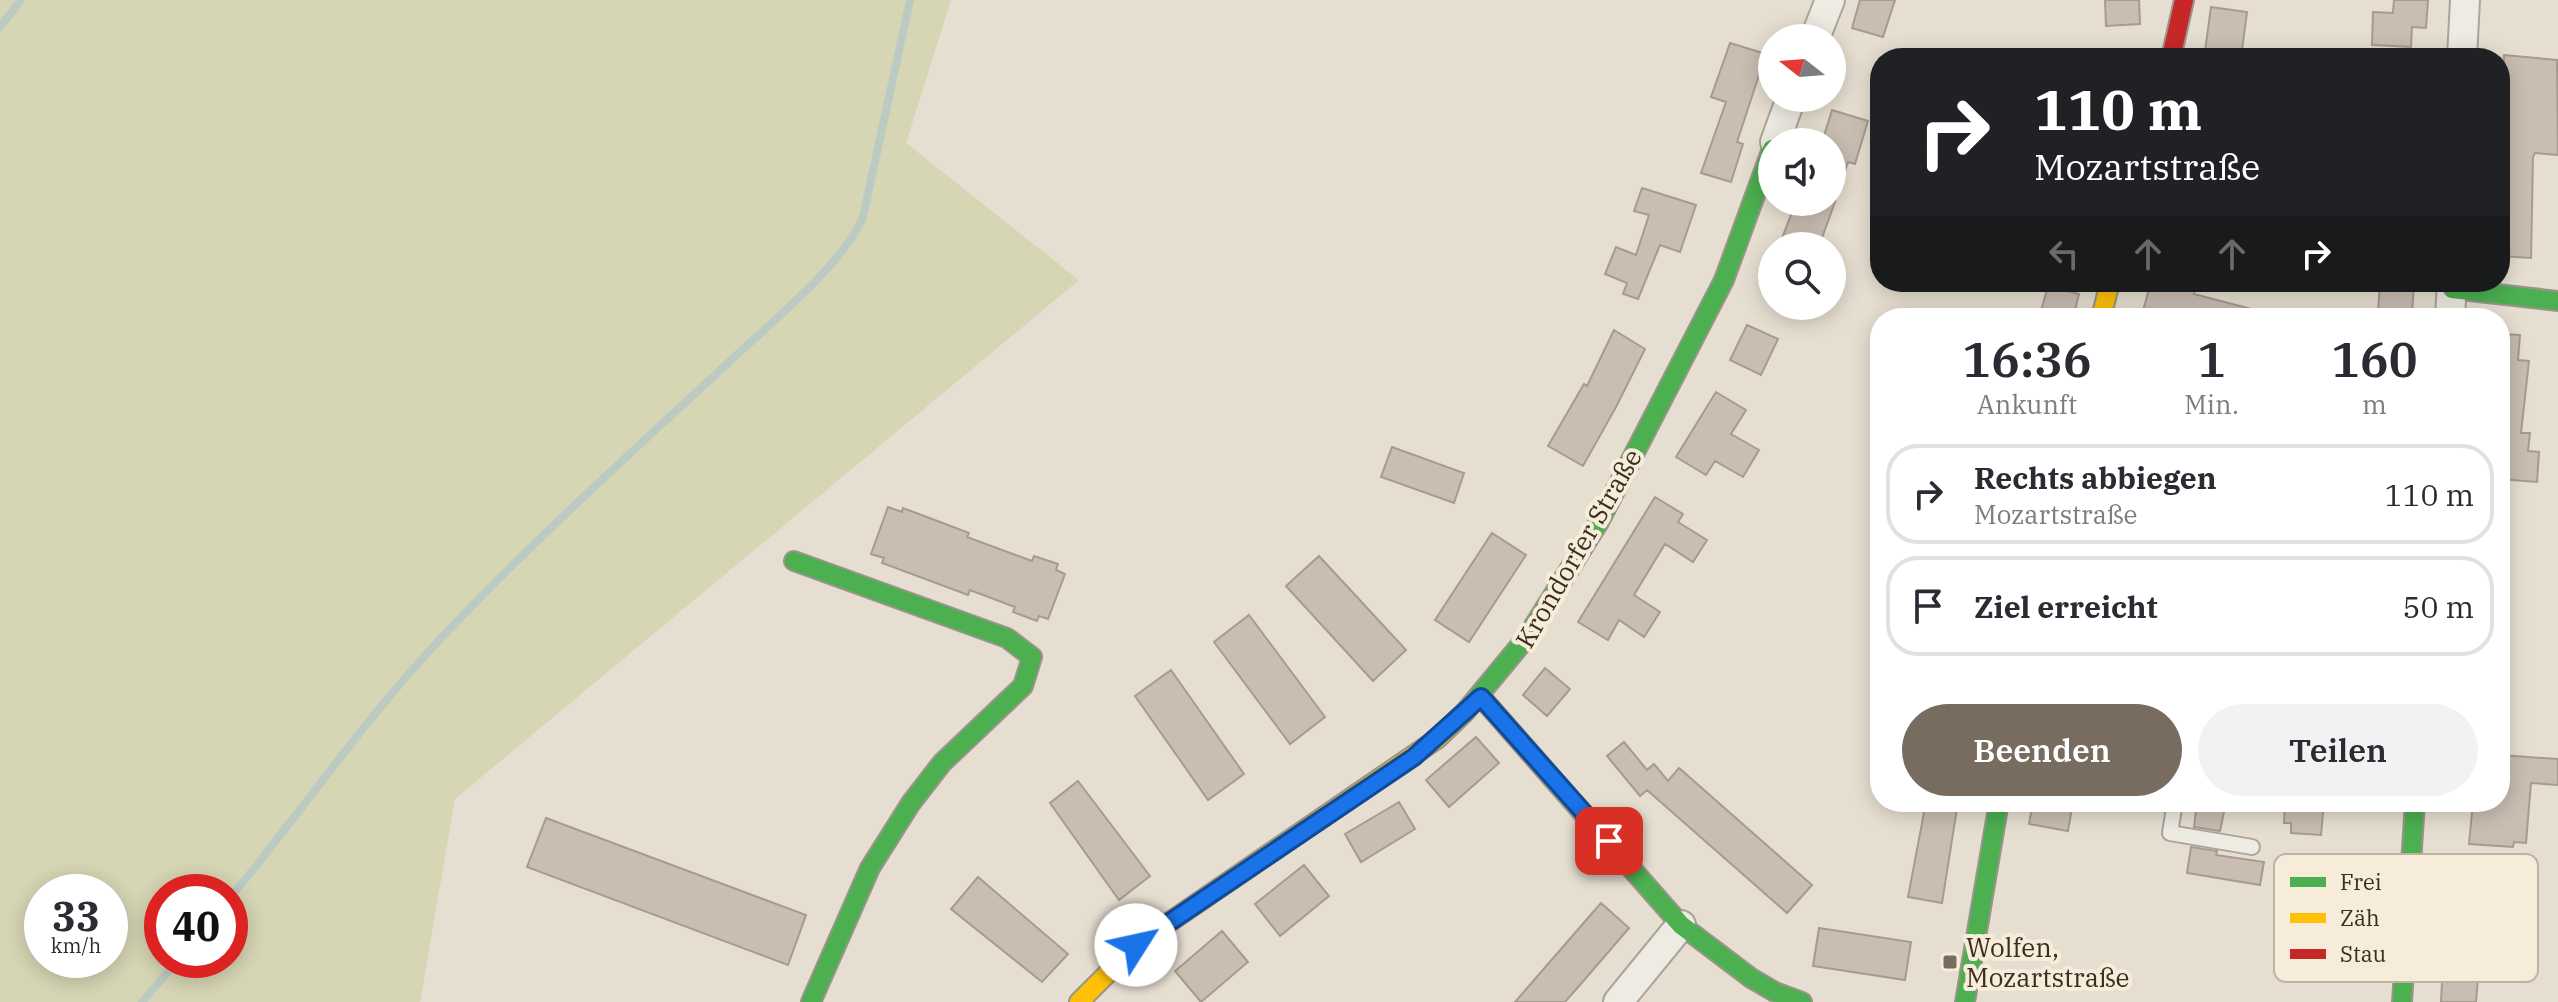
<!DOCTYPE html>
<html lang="de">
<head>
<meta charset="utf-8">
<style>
	body { margin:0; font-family:"IBM Plex Serif",serif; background:#f2f2f3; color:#2b2b33; height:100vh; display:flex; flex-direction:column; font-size:30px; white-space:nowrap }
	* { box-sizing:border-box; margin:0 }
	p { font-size:26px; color:#7c7c81 }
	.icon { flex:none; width:44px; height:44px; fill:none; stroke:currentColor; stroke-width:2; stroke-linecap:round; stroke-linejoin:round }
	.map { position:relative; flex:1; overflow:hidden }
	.drawer { position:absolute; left:1870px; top:308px; width:640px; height:504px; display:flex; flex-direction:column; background:#fff; border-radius:32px; box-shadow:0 4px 20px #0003 }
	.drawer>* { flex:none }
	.guide { position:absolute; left:1870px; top:48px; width:640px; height:244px; border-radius:32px; box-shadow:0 4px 20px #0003; background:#202124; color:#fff; overflow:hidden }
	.needle { width:52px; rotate:287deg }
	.controls { position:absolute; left:1758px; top:24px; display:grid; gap:16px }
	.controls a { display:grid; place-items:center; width:88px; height:88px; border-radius:50%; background:#fff; box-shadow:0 4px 20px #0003; font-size:40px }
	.speed { position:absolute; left:24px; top:874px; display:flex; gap:16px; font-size:40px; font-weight:700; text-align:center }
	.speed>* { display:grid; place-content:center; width:104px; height:104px; border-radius:50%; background:#fff; box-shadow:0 4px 20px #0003; line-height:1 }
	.speed small { font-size:20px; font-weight:400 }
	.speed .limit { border:12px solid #d22; background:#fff; color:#111 }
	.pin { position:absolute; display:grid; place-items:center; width:68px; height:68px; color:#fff; margin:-34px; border-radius:16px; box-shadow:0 4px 12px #0006 }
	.me { position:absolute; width:88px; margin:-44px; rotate:55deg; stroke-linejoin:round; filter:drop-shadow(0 0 6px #0008) }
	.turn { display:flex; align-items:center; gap:28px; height:168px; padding:0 32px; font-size:36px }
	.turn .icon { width:104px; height:104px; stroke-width:2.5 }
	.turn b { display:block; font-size:56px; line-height:68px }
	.lanes { display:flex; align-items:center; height:76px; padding:0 32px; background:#0003; justify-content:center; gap:40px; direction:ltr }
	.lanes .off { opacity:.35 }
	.eta { display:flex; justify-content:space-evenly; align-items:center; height:136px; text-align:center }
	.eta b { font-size:48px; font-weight:600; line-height:56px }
	.action { display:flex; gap:16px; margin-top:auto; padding:16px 32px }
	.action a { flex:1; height:92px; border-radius:48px; background:#786b5f; color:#fff; font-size:32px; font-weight:600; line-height:92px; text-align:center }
	.action a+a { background:#f2f2f3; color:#2b2b33 }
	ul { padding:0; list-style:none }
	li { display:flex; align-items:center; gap:24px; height:100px; margin:0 16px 12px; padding:0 16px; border:4px solid #e1e1e2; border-radius:32px }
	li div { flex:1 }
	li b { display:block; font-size:30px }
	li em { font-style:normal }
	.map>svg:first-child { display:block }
	.green { fill:#d6d5b4; fill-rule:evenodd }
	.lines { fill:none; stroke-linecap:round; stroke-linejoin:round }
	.stream { stroke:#bccbc2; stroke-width:8 }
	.building { fill:#cabeb2; stroke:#a79b90; stroke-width:2 }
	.lane-casing { stroke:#aca49a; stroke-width:18 }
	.street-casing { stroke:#aca49a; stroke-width:32 }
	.fast-casing { stroke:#9c948a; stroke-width:22 }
	.slow-casing { stroke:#9c948a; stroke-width:22 }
	.jam-casing { stroke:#9c948a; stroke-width:22 }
	.lane { stroke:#eeebe3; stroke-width:14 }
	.street { stroke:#eeebe3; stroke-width:28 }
	.fast { stroke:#4caf50; stroke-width:18 }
	.slow { stroke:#ffc107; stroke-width:18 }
	.jam { stroke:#c62828; stroke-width:18 }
	.route-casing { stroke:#114b97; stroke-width:20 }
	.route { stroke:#1a73e8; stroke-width:14 }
	.poi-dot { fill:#786b5f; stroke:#f6ecd9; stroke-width:3 }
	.labels { text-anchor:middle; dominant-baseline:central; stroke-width:8; stroke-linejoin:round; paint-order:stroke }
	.street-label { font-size:26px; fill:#3c2d21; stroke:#f6ecd9 }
	.poi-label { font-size:26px; fill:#3c2d21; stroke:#f6ecd9; text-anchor:start }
	.key { fill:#f6ecd9; stroke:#beb3a2; stroke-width:2 }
	.key-label { font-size:22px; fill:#3c2d21 }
</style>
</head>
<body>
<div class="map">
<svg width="2558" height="1002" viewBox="0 0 2558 1002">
	<rect width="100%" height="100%" fill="#e6dfd1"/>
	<path class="green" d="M0 0H951L906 143 1079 280 455 799 420 1002H0ZM42 892H110V960H42ZM162 892H230V960H162Z"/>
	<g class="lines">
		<path class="stream" d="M0 27 21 0
			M230 898C302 811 366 717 444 635 534 540 632 452 728 363 767 326 843 265 863 217L910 0
			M142 1002 178 960"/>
	</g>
	<path class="building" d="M1860 0H1895L1883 37 1852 28Z
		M2105 0H2139L2140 24 2106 26Z
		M2394 0H2428L2426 28 2412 27 2411 47 2372 45 2373 12 2393 13Z
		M2211 7 2247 12 2241 58H2204Z
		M1730 43 1766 54 1737 142 1743 144 1731 182 1701 173 1726 102 1711 97Z
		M2504 55 2557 60 2558 155 2535 153 2533 157 2531 258 2500 256V130Z
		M1832 110 1868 121 1855 164 1848 162 1835 201 1832 200V142H1822Z
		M1642 188 1696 205 1680 252 1660 245 1638 299 1623 294 1627 283 1605 274 1616 247 1636 255 1649 215 1634 211Z
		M1796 202H1835L1819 246H1779Z
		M2151 282H2198L2194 294 2259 311 2258 318H2141Z
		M2380 282H2414L2412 315 2378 313Z
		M2048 286 2079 294 2073 318H2039Z
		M1747 325 1778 339 1761 375 1730 360Z
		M1614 330 1645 349 1616 407 1583 466 1548 446 1584 384 1587 386Z
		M2500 334 2520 335 2518 360 2529 361 2521 433H2530L2528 451 2539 452 2537 482 2500 479Z
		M1716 392 1746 410 1731 434 1759 450 1743 477 1715 461 1706 475 1676 457Z
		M1392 447 1464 473 1454 503 1381 477Z
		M1655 497 1683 514 1678 522 1707 540 1693 562 1665 544 1634 595 1660 612 1644 637 1619 620 1608 640 1578 622Z
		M888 507 902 512 903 508 948 525 969 533 967 537 1032 561 1034 556 1058 564 1056 570 1065 574 1048 619 1039 616 1037 621 1013 612 1015 607 970 590 968 595 882 563 884 558 871 554Z
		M1492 533 1526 555 1469 642 1435 620Z
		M1319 556 1406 650 1373 681 1286 586Z
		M1249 615 1325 717 1290 744 1214 642Z
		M1545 668 1570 689 1547 716 1523 695Z
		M1171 670 1244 774 1208 800 1135 696Z
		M1476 737 1499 763 1449 807 1426 780Z
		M1624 742 1647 770 1654 764 1668 781 1679 768 1812 885 1787 913 1647 790 1640 796 1607 756Z
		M2500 755 2558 759V785L2531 783 2526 843 2514 842 2513 847 2469 844 2473 802H2500Z
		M1078 781 1150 876 1119 900 1050 803Z
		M1399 802 1415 829 1361 862 1345 834Z
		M1926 802H1958L1942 903 1908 897Z
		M2033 802H2073L2068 831 2029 824Z
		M2197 802H2226L2220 831 2194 827Z
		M2285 802H2324L2321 835 2291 833V823H2284Z
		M546 818 806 915 788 965 527 867Z
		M2191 847 2217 851 2216 855 2264 862 2260 885 2187 873Z
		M1304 865 1329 896 1280 936 1255 904Z
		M978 877 1068 954 1042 982 951 909Z
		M1601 903 1629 928 1586 978 1565 1002H1515Z
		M1819 928 1911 942 1905 980 1813 966Z
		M1222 931 1248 962 1201 1002 1175 971Z
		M2443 962 2479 965 2476 1002H2441Z"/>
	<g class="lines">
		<defs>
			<path id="lane" d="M2175 802 2170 833 2252 847"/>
			<path id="street" d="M1815 38 1830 0
				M2462 58 2465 0
				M1775 142 1791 98
				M2450 318 2452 282
				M1618 1002 1681 925"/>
			<path id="fast" d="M2452 289 2558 301
				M794 561 1007 638 1032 657 1023 686 942 763 911 803 870 868 811 1002
				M1481 697 1681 925 1751 978 1775 992 1802 1002
				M1465 712 1527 637 1599 522 1724 280 1772 149
				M1965 1002 1999 802
				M2402 1002 2415 802"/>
			<path id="slow" d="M2101 318 2110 282
				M1079 1002 1136 945 1437 739 1465 712"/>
			<path id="jam" d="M2171 58 2184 0"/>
		</defs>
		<use href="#lane" class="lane-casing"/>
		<use href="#street" class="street-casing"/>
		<use href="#fast" class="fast-casing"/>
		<use href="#slow" class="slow-casing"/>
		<use href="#jam" class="jam-casing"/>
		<use href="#lane" class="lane"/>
		<use href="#street" class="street"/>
		<use href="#fast" class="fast"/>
		<use href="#slow" class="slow"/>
		<use href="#jam" class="jam"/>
	</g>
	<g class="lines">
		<defs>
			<path id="route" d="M1136 945 1414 757 1481 697 1609 841"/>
		</defs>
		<use href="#route" class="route-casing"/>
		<use href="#route" class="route"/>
	</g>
	<rect class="poi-dot" x="1942" y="954" width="16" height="16" rx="4"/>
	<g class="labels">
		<g class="street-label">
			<text transform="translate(1578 548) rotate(-60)">Krondorfer Straße</text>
		</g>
		<g class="poi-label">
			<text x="1966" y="947">Wolfen,<tspan x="1966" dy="30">Mozartstraße</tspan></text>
		</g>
	</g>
	<rect x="2274" y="854" width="264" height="128" rx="12" class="key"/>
	<rect x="2290" y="877" width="36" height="10" fill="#4caf50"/>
	<rect x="2290" y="913" width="36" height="10" fill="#ffc107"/>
	<rect x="2290" y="949" width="36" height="10" fill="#c62828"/>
	<g class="key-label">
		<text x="2340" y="890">Frei</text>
		<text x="2340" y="926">Zäh</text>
		<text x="2340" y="962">Stau</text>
	</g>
</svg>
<div class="controls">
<a><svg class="needle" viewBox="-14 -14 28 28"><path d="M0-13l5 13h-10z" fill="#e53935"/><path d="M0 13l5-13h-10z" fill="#7c7c81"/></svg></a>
<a><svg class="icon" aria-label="sound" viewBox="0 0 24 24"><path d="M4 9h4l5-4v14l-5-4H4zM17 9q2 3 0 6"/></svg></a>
<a><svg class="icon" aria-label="search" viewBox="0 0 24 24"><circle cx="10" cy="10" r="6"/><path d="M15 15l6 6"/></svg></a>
</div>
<div class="speed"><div>33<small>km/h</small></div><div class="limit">40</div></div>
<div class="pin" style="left:1609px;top:841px;background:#d93025"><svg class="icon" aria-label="arrive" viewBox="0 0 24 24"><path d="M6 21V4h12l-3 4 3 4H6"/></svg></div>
<svg class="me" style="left:1136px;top:945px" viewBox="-20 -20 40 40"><circle r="19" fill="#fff"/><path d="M0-13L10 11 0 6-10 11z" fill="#1a73e8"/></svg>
<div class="guide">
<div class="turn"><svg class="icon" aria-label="right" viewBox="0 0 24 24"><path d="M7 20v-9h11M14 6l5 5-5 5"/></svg><div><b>110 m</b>Mozartstraße</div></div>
<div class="lanes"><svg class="icon off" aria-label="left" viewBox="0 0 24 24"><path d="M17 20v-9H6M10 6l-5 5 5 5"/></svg><svg class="icon off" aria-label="ahead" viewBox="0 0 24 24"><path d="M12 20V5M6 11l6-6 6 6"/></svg><svg class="icon off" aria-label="ahead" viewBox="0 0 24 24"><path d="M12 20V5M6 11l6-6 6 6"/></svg><svg class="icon" aria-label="right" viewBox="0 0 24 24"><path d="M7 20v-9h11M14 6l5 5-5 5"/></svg></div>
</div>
<section class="drawer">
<div class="eta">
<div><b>16:36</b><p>Ankunft</p></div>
<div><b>1</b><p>Min.</p></div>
<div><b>160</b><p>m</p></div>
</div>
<ul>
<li><svg class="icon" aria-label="right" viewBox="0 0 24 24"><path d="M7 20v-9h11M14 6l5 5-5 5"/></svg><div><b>Rechts abbiegen</b><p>Mozartstraße</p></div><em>110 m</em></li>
<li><svg class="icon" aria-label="arrive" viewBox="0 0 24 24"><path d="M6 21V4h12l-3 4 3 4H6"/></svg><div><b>Ziel erreicht</b></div><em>50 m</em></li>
</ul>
<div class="action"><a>Beenden</a><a>Teilen</a></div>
</section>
</div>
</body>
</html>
